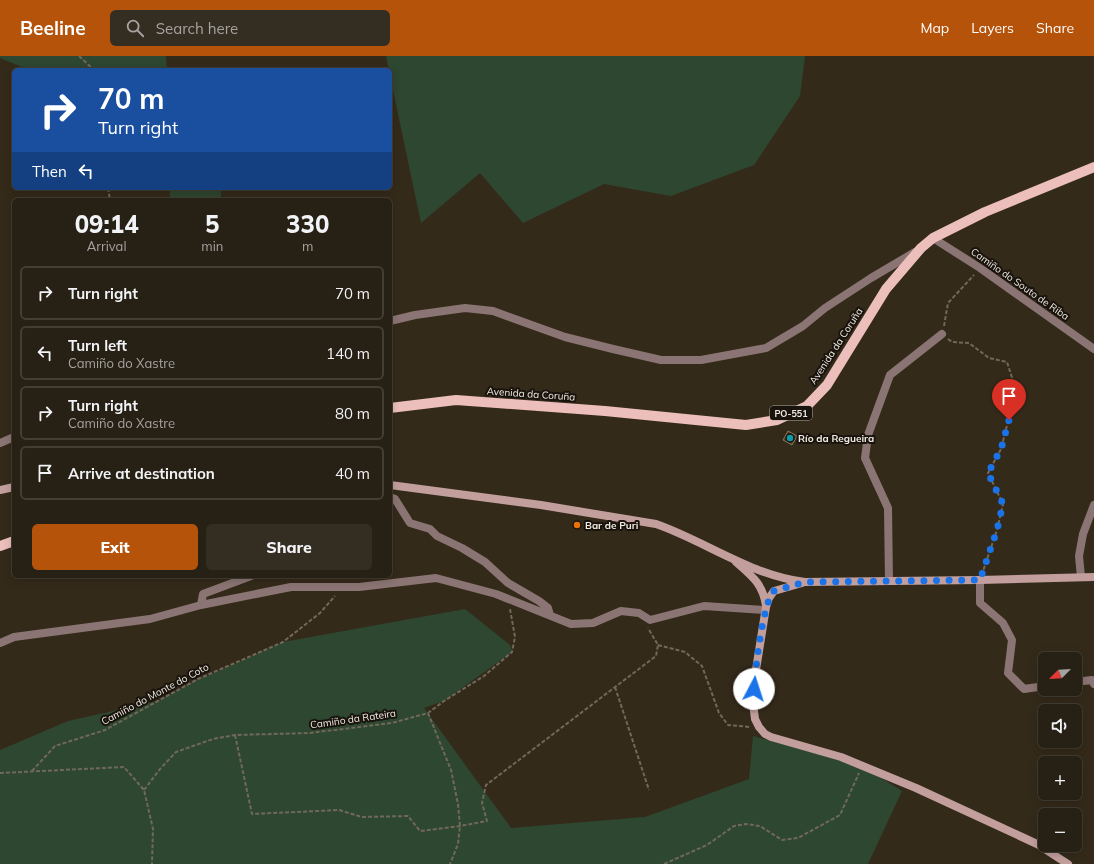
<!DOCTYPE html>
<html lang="en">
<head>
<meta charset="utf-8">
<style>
	body { margin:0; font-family:Mulish,sans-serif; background:#332d22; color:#f1f3f6; height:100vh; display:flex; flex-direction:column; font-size:15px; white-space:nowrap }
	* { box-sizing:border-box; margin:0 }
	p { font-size:13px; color:#a4a3a0 }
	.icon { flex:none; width:22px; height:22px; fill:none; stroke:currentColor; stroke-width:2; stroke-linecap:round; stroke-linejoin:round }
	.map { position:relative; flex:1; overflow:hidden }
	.drawer { position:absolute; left:12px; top:142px; width:380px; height:380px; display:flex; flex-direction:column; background:#272014; border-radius:6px; box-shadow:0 2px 10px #0003,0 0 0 1px #433e34 }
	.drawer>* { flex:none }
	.guide { position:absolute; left:12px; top:12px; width:380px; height:122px; border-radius:6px; box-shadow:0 2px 10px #0003,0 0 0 1px #433e34; background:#1a4fa0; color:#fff; overflow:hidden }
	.needle { width:26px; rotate:246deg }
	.tools { position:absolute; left:1038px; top:596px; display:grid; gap:8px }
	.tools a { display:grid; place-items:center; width:44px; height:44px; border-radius:6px; background:#272014; box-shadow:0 2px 10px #0003,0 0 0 1px #433e34; font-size:20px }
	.pin { position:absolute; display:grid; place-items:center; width:34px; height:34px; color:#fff; margin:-41px -17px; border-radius:50% 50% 50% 0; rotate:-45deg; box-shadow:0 0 4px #0007 }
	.pin .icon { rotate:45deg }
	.me { position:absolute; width:44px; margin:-22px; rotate:5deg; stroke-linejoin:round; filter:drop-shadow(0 0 3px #0008) }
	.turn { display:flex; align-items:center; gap:14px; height:84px; padding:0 20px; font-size:18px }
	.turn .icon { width:52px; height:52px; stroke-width:2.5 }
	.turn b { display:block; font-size:28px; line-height:34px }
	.then { display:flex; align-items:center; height:38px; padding:0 20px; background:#0003; gap:8px; font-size:15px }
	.eta { display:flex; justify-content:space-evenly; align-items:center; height:68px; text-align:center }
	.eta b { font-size:24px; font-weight:800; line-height:28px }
	.action { display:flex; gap:8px; margin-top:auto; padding:8px 20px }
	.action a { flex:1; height:46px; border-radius:6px; background:#b45309; color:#fff; font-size:16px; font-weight:800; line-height:46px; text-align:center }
	.action a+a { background:#332d22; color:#f1f3f6 }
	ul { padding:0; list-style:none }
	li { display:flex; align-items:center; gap:12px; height:54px; margin:0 8px 6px; padding:0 12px; border:2px solid #433e34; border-radius:6px }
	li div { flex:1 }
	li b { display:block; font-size:15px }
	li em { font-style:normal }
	header { display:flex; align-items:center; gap:24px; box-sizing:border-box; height:56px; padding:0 20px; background:#b45309; color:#fff }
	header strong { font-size:19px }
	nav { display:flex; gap:22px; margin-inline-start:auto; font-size:14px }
	.search { width:280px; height:36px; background:#332d22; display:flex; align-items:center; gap:10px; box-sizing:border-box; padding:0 14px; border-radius:6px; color:#a4a3a0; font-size:15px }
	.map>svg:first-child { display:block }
	.green { fill:#2e4730 }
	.building { fill:#533d17; stroke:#857967 }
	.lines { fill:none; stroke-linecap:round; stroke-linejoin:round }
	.path { stroke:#71685a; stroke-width:2; stroke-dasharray:4 2; stroke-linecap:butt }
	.street { stroke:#8b7574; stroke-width:8 }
	.secondary { stroke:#c29f9d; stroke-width:8 }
	.primary { stroke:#ecbfbc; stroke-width:10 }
	.route { stroke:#1a73e8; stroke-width:7; stroke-dasharray:0 12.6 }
	.culture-dot { fill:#0f9aa8; stroke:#18130d; stroke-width:1.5 }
	.food-dot { fill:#e8710a; stroke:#18130d; stroke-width:1.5 }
	.labels { text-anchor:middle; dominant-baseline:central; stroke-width:4; stroke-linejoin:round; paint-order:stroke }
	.shield { fill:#18130d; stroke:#b0aaa1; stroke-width:1 }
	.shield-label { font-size:9px; font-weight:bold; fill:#f1eae1 }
	.street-label { font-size:10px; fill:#f1eae1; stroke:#18130d }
	.poi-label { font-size:10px; font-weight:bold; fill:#f1eae1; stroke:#18130d; text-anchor:start }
</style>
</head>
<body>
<header>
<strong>Beeline</strong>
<div class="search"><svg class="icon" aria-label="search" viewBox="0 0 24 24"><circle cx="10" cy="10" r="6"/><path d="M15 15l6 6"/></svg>Search here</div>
<nav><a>Map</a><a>Layers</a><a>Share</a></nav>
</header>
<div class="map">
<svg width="1094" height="808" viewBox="0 0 1094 808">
	<rect width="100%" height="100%" fill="#342a1a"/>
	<path class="green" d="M0 0H166L167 14H29L0 2Z
		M386 0H805L800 40 754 109 671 140 604 128 523 167 480 117 421 167 390 20V14H389Z
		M170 132H221V144H170Z
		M465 553 510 589 512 596 444 645 424 652 511 772 645 761 749 723 753 680 862 710 902 735 868 808H0V694L68 665 158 645 198 623 214 617 283 586Z"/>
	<path class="building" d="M788 375 797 380 792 389 783 384Z"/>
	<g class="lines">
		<path class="path" d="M79 0 94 14
			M108 132 110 144
			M944 270 948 247 974 219
			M948 283 952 286 969 287 989 302 1007 306 1016 334 1001 393 988 417 1003 448 997 474 983 515
			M658 589 685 596 702 610 719 657 728 669 750 671
			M615 631 649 734
			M428 657 451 714 458 748 460 770 458 788 450 808
			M235 679 252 758 339 754 362 761 408 760 420 775 460 770 487 765 482 747 486 729 656 600 658 589 648 572
			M32 715 55 690 105 674 198 623 283 586 320 557 335 540
			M0 717 124 711 144 734 153 773 152 808
			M144 734 160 713 176 696 213 683 235 679 310 677 392 667 428 657 444 645 484 620 512 596 515 581 510 553
			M664 808 707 789 734 770 746 768 760 770 782 784 798 782 840 759 859 717"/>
		<path class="street" d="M933 182 980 212 1094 293
			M390 265 415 259 465 252 493 255 565 281 613 293 661 304H701L766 292 803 270 825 252 871 222 915 196
			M0 387 14 381
			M390 441 395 443 410 467 430 473 437 480 462 492 485 506 508 527 539 545 548 552 550 559
			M1081 521 1079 500 1083 478 1094 449
			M980 524V547L1003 567 1012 584 1008 617 1024 633 1045 630
			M889 525 888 452 865 402 868 379 890 319 942 278
			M201 549 203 538 251 520
			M0 587 14 581 150 563 201 549 291 531H359L436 522 496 538 571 568 593 567 621 555 639 557 650 564 704 550 765 554
			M1075 626 1092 624 1094 628"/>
		<path class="secondary" d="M390 429 541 449 656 468C705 485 752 520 805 526L980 524 1094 521
			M0 434 14 431
			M736 506C752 520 763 528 766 550
			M802 527 774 535 769 542 766 551 755 620 753 647 755 663 759 671 765 678 771 681 841 701 916 732 1037 788 1068 808"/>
		<path class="primary" d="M390 352 456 344 605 355 746 369 777 364 807 350 827 329 886 233 921 192 933 182 985 156 1094 111
			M0 490 14 485"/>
	</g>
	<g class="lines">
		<path class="route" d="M754 633C755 616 763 545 774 535L805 526 980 524 997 474 1003 448 988 417 1001 393 1009 364"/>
	</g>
	<circle class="culture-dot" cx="790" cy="382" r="4"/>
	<circle class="food-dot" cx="577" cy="469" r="4"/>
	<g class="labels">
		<rect class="shield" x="770" y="350" width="42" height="14" rx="3"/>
		<g class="shield-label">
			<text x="791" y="357">PO-551</text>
		</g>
		<g class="street-label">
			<text transform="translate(1020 228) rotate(35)">Camiño do Souto de Riba</text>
			<text transform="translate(836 290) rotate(-57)">Avenida da Coruña</text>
			<text transform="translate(531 338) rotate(4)">Avenida da Coruña</text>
			<text transform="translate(155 638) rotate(-28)">Camiño do Monte do Coto</text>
			<text transform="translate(353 663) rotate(-8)">Camiño da Rateira</text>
		</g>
		<g class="poi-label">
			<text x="798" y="382">Río da Regueira</text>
			<text x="585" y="469">Bar de Puri</text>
		</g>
	</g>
</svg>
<div class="tools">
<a><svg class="needle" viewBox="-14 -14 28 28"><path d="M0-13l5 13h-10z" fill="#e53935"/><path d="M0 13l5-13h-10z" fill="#a4a3a0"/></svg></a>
<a><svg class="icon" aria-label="sound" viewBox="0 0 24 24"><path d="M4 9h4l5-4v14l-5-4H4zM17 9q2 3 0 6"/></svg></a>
<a>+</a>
<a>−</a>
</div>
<div class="pin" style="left:1009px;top:364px;background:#d93025"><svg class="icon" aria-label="arrive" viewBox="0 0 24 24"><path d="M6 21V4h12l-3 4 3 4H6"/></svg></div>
<svg class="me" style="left:754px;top:633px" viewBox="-20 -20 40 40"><circle r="19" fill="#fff"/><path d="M0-13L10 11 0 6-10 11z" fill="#1a73e8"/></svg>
<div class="guide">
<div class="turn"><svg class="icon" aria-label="right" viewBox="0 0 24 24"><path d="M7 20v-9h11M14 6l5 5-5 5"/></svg><div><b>70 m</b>Turn right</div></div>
<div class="then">Then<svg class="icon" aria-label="left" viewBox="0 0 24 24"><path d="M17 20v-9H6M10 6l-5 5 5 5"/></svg></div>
</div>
<section class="drawer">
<div class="eta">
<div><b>09:14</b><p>Arrival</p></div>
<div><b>5</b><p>min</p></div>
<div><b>330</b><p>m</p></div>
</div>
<ul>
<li><svg class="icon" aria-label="right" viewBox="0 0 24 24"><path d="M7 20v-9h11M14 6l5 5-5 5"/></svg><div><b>Turn right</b></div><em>70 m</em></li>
<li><svg class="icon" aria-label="left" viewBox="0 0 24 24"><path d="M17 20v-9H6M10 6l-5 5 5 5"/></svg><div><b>Turn left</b><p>Camiño do Xastre</p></div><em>140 m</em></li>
<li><svg class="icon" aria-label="right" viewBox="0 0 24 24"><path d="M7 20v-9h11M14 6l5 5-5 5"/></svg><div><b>Turn right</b><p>Camiño do Xastre</p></div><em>80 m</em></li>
<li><svg class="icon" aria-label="arrive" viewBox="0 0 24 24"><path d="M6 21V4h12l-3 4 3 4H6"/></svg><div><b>Arrive at destination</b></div><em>40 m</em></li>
</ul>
<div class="action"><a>Exit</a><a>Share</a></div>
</section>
</div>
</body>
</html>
